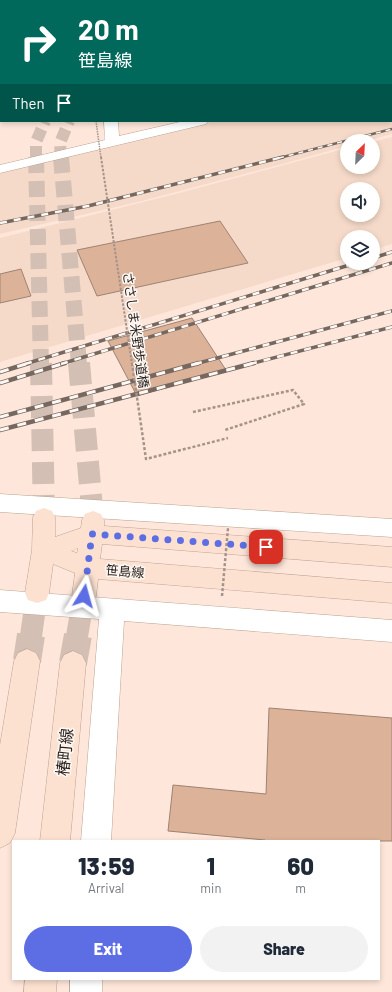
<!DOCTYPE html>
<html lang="en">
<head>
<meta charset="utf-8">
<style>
	body { margin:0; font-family:Barlow,"Noto Sans JP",sans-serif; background:#f2f2f3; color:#1f2937; height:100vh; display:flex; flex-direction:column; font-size:15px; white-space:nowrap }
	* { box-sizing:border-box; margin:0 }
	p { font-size:13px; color:#747a83 }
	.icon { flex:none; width:22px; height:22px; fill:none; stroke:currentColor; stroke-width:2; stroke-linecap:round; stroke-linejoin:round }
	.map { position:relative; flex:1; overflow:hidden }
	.side { position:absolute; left:12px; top:840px; width:368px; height:140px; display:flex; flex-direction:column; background:#fff; border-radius:0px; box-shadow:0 2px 6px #0003 }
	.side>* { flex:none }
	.guide { position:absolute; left:0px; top:0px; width:392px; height:122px; box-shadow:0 2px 6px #0003; background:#00695c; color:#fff; overflow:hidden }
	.needle { width:26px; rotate:24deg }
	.buttons { position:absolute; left:340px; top:134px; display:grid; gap:8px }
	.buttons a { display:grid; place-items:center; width:40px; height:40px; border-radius:50%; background:#fff; box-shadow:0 2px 6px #0003; font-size:20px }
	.pin { position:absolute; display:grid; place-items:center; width:34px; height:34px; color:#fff; margin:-17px; border-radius:8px; box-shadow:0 2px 6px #0006 }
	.me { position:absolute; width:44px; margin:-22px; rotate:8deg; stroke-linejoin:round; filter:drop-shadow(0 0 3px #0008) }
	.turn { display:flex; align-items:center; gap:14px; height:84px; padding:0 12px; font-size:18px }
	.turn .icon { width:52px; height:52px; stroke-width:2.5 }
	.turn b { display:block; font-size:28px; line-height:34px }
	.then { display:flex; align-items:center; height:38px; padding:0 12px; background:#0003; gap:8px; font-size:15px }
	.eta { display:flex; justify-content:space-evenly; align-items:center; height:68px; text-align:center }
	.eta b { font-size:24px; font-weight:800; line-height:28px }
	.action { display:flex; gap:8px; margin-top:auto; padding:8px 12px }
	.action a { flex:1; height:46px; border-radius:24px; background:#5d6de4; color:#fff; font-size:16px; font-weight:800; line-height:46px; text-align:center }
	.action a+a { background:#f2f2f3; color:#1f2937 }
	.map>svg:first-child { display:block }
	.built { fill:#f6dac9; fill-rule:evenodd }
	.building { fill:#dcb299; stroke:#9d8374 }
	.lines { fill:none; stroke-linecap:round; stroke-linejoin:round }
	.secondary-tunnel-far3 { stroke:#d3bfb3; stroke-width:12; stroke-dasharray:12 6; stroke-linecap:butt }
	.secondary-tunnel-far2 { stroke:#d3bfb3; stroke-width:16; stroke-dasharray:16 8; stroke-linecap:butt }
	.secondary-tunnel-far1 { stroke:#d3bfb3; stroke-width:22; stroke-dasharray:22 11; stroke-linecap:butt }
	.secondary-tunnel { stroke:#d3bfb3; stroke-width:28; stroke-dasharray:28 14; stroke-linecap:butt }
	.street-casing { stroke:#bca293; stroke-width:1 }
	.secondary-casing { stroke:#bca293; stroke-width:1 }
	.path { stroke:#a59389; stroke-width:2.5; stroke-dasharray:3 2; stroke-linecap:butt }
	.street { fill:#fff; fill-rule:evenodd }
	.secondary { fill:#fce1d0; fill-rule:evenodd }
	.rail-far2-casing { stroke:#76685f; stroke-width:2.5 }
	.rail-far1-casing { stroke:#76685f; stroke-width:3.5 }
	.rail-casing { stroke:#76685f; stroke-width:4.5 }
	.rail-far2 { stroke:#fef8f5; stroke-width:1.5; stroke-dasharray:5; stroke-linecap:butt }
	.rail-far1 { stroke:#fef8f5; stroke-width:2.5; stroke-dasharray:7; stroke-linecap:butt }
	.rail { stroke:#fef8f5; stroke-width:3; stroke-dasharray:9; stroke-linecap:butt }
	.path-bridge-far2 { stroke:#a59389; stroke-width:1.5; stroke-dasharray:1.5 1; stroke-linecap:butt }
	.path-bridge-far1 { stroke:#a59389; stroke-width:2; stroke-dasharray:2.5 1.5; stroke-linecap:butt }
	.path-bridge { stroke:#a59389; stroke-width:2.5; stroke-dasharray:3 2; stroke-linecap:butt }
	.route { stroke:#5d6de4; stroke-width:7; stroke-dasharray:0 12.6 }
	.labels { text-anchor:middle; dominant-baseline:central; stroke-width:3; stroke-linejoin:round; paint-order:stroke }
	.street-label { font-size:13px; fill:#281e18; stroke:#fef8f5 }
	.near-street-label { font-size:16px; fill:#281e18; stroke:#fef8f5 }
</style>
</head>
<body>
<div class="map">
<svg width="392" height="992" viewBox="0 0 392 992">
	<rect width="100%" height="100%" fill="#fee7da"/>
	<path class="built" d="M391 80 392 134 366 141H347V146L279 165 138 202 0 234V172L215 121H391Z
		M392 137V244L373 250V237H347V258L0 362V238L179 193 347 148V167H373V142ZM347 189H373V215H347Z"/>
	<path class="building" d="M220 221 248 263 97 296 77 250Z
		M21 269 31 296 0 303V274Z
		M192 318 226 370 137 396 108 341Z
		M269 708 392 718V841H265V840L168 831 173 785 266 794Z"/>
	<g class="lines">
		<path class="secondary-tunnel-far3" d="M36 158V142L45 121
			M61 158 60 143 69 121"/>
		<path class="secondary-tunnel-far2" d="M36 157 41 364
			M61 157 79 364"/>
		<path class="secondary-tunnel-far1" d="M41 363 44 517
			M79 363 93 519
			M31 636 37 593
			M77 636 84 596"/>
		<path class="secondary-tunnel" d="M27 661 31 635
			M73 663 78 635"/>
		<defs>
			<path id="street" d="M11 0H23L10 1Z
				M122 0H134L121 1Z
				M192 0H204L191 1Z
				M208 0H224L225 1H209Z
				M372 0H389L390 1H373Z
				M391 29 392 30V38L391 37Z
				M0 71H1V80H0Z
				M391 71H392V79H391Z
				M0 104H1V112H0Z
				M104 121H118L119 136 184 121H208L206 124 0 173V165L105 140Z
				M0 494 392 519V537L0 512Z
				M0 590 392 620V642L124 621 111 841H81L99 619 0 612Z
				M70 979H102V992H70Z"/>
			<path id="secondary" d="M147 0H159L146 1Z
				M170 0H183L169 1Z
				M44 508 52 511 55 517V537L81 528 82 520 85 514 93 511 101 514 104 520V526L392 547V567L102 544 100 559 392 583V603L98 579 96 596 93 603 84 606 75 603 72 596 75 573 53 564 49 593 46 600 37 603 28 600 25 593 32 550 33 517 36 511ZM78 548 77 553 71 551Z
				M27 649 36 653 40 661 15 833 10 843 0 848V745L14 661 18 653Z
				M73 651 82 655 86 663 70 841H40L60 663 64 655Z
				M25 979H57L56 992H24Z"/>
		</defs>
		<use href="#street" class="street-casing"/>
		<use href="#secondary" class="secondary-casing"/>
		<path class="path" d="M193 412 293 390 304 404 225 430"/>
		<use href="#street" class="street"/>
		<use href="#secondary" class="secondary"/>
		<defs>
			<path id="rail-far2" d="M279 158 392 129"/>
			<path id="rail-far1" d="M0 223 88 206 283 157
				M373 258 392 252
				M25 364 356 263
				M61 364 392 263
				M195 364 392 311
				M250 364 392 327"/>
			<path id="rail" d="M0 372 29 363
				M0 383 65 363
				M0 417 199 363
				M0 430 254 363"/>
		</defs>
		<use href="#rail-far2" class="rail-far2-casing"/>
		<use href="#rail-far1" class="rail-far1-casing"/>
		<use href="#rail" class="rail-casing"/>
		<use href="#rail-far2" class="rail-far2"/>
		<use href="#rail-far1" class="rail-far1"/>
		<use href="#rail" class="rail"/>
		<path class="path-bridge-far2" d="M96 121 101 158"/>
		<path class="path-bridge-far1" d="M101 157 132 364"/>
		<path class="path-bridge" d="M132 363 146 459 228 438
			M222 596 228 528"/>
	</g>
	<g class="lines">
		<path class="route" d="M84 596 92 534 266 547"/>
	</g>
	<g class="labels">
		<g class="street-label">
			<text transform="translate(136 330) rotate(82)">ささしま米野歩道橋</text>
			<text transform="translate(125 571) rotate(5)">笹島線</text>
		</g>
		<g class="near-street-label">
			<text transform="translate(64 752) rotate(-84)">椿町線</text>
		</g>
	</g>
</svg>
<div class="buttons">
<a><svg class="needle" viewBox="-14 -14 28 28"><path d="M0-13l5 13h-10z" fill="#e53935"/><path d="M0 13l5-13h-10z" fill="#747a83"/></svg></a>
<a><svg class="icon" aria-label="sound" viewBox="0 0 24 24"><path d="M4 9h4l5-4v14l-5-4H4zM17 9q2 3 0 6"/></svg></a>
<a><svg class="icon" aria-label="layers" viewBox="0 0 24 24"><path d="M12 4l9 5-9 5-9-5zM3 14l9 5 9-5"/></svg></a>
</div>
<div class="pin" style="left:266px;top:547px;background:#d93025"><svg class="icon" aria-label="arrive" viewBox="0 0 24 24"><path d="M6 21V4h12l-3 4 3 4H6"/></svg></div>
<svg class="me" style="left:84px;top:596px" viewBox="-20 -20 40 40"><path d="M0-17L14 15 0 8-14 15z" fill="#5d6de4" stroke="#fff" stroke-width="4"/></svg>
<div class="guide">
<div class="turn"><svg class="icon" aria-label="right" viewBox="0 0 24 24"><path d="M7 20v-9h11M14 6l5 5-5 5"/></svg><div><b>20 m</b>笹島線</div></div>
<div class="then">Then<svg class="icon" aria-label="arrive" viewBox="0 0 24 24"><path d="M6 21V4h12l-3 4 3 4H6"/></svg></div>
</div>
<section class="side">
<div class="eta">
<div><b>13:59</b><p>Arrival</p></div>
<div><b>1</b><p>min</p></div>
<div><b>60</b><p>m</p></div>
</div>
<div class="action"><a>Exit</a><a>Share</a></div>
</section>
</div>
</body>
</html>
